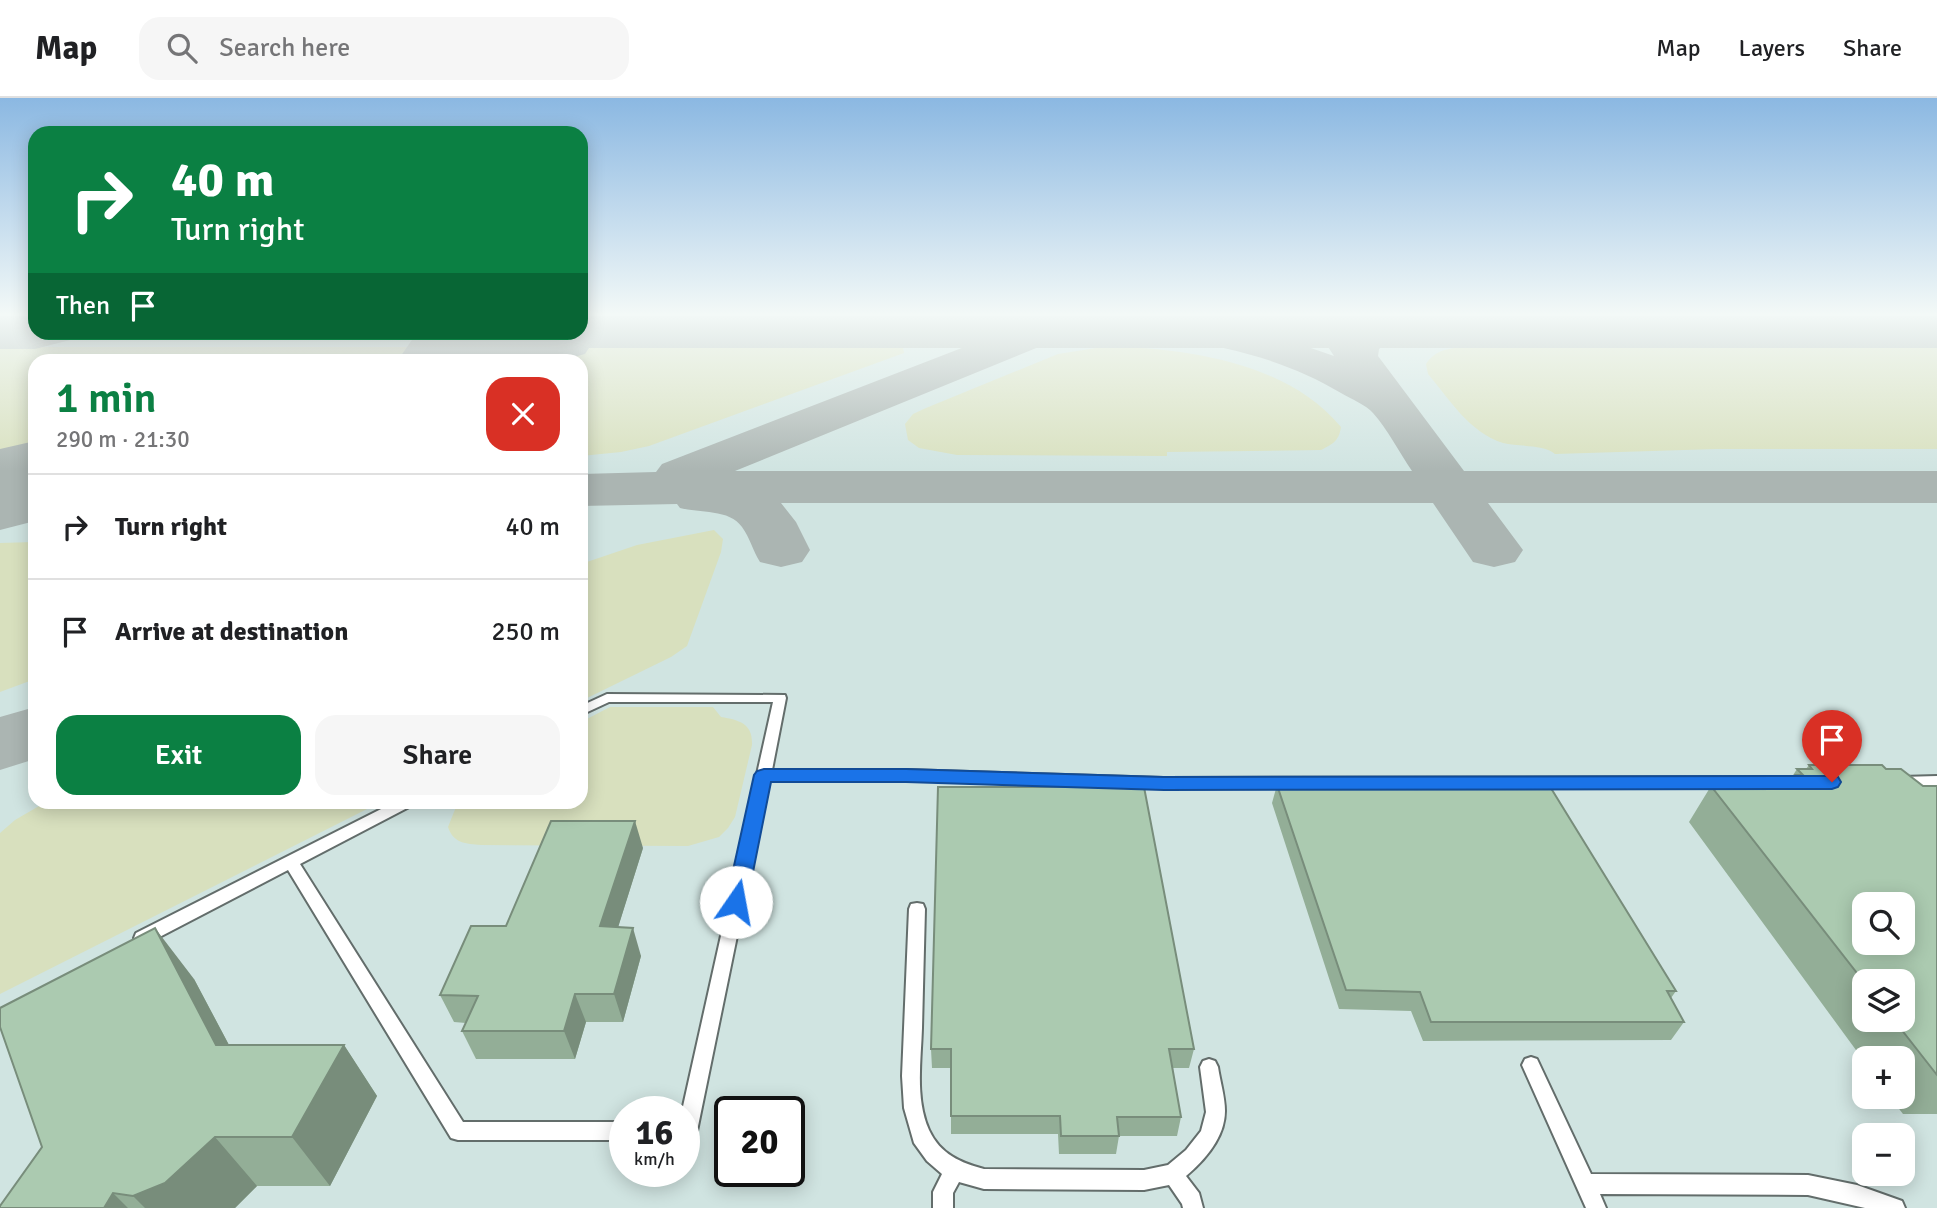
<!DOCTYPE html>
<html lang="en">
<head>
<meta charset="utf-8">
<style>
	body { margin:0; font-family:Signika,sans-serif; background:#f6f6f6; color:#202124; height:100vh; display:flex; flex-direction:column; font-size:26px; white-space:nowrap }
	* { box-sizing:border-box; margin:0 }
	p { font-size:23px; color:#757577 }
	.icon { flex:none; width:38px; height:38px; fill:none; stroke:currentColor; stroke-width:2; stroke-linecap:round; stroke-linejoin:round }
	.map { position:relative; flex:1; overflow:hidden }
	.drawer { position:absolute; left:28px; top:256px; width:560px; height:455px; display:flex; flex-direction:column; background:#fff; border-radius:21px; box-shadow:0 4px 18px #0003 }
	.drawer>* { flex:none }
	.hud { position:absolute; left:28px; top:28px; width:560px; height:214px; border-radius:21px; box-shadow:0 4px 18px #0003; background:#0b8043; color:#fff; overflow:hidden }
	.controls { position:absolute; left:1852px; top:794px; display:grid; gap:14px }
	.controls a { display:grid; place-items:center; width:63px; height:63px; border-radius:14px; background:#fff; box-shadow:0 4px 18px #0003; font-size:35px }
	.speed { position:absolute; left:609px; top:998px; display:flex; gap:14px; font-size:35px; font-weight:700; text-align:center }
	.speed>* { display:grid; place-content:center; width:91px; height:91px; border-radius:50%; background:#fff; box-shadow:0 4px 18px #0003; line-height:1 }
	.speed small { font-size:18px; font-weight:400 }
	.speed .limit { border:4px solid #111; border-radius:10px; background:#fff; color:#111 }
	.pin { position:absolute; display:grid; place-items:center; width:60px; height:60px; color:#fff; margin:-72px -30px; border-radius:50% 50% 50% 0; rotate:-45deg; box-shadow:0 0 7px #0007 }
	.pin .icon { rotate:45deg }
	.me { position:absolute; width:77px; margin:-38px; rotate:12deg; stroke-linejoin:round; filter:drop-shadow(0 0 5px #0008) }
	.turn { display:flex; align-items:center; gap:24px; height:147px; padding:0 28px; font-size:32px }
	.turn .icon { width:91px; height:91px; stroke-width:2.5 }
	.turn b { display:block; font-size:49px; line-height:60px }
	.then { display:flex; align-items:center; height:66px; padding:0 28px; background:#0003; gap:14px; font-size:26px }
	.round { display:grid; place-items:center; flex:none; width:74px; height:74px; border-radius:21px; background:#f6f6f6 }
	.headline { display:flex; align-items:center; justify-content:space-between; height:119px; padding:0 28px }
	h1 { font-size:42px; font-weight:600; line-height:52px; color:#0b8043 }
	.primary-button { display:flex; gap:14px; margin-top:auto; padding:14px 28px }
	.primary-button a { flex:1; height:80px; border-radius:21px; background:#0b8043; color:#fff; font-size:28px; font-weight:600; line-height:80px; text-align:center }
	.primary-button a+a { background:#f6f6f6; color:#202124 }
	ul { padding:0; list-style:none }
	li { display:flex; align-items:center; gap:21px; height:105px; padding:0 28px; border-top:2px solid #e0e0e0 }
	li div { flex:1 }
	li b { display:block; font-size:26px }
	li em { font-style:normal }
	header { display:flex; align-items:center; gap:42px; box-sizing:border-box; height:98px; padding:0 35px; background:#fff; border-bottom:2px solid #e0e0e0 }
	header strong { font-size:33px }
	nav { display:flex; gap:38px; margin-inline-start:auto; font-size:24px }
	.search { width:490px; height:63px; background:#f6f6f6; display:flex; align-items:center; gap:18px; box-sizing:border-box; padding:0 24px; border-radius:21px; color:#757577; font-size:26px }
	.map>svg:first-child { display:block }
	.built { fill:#d0e4e1; fill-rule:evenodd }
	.green { fill:#d8e0be }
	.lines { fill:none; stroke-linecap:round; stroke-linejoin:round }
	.taxiway { fill:#abb5b2; fill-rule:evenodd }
	.runway { fill:#abb5b2; fill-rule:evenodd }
	.lane-casing { stroke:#636d6b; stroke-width:4 }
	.lane { fill:#fff; fill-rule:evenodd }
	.wall { fill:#93ae97; fill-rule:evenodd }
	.shaded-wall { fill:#788d7b }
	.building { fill:#abcab0; stroke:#788d7b; stroke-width:2; fill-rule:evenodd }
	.route { fill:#1a73e8; stroke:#114b97; stroke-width:2 }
</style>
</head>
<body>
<header>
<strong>Map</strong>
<div class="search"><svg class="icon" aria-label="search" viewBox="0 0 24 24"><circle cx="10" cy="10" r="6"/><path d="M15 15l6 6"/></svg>Search here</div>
<nav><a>Map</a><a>Layers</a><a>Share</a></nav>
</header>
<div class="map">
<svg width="1937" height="1110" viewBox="0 0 1937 1110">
	<rect width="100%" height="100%" fill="#e5f1ee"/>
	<path class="built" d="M0 218H35V234H581V218H1937V1110H0ZM35 262H581V704H35ZM1864 807H1902V845H1864ZM1864 884H1902V922H1864ZM1864 961H1902V999H1864ZM625 1013H684V1073H625ZM730 1013H789V1073H730ZM1864 1038H1902V1076H1864Z"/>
	<path class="green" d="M1109 248C1188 251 1287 264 1341 329 1339 343 1333 346 1321 352L1167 354V358L957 357 919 350 908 342 905 326 913 316 926 310 1058 256Z
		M1474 248H1937V351H1716L1555 356C1544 346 1518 349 1503 345 1469 334 1450 302 1428 276L1426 266C1437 249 1455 250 1474 248Z
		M0 249H427L377 262H35V357L0 367Z
		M587 249H903L904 255 649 348 621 354 581 358V262H532Z
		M714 432 723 441 721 454 687 548 671 559 581 603V466L637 447Z
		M35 444V581L0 594V445Z
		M610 609H713L721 619C740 622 753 626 752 647L735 719 728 730 719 739 688 748 481 747C466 746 453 745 448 729L458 704H581V624Z
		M46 704H381L0 896V735L15 722Z"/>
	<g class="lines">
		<path class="taxiway" d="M1018 218H1175L1276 238 1334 258 1308 218H1347L1355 229 1381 218H1470L1472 220 1466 228C1437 236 1402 229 1379 251L1378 258 1464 373H1937V405H1488L1523 452 1515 464 1494 469 1473 464 1433 405H781L796 424 810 452 802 464 781 469 760 464C753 453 750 440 742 429 730 411 699 415 680 410L677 406 581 408V376L656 374 662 366 1021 227 1016 220ZM1078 233C1168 237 1263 248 1341 295 1351 301 1366 307 1373 315 1388 332 1399 354 1412 373H735Z
			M35 364V396L0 403V371Z
			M35 609V661L0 672V619Z"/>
		<path class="runway" d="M0 218H35V234H75L70 242 35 251H0Z
			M581 218H1937V250H589L585 256 563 262H398L414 239 431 234H581Z
			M35 343V423L0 432V351Z"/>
		<defs>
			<path id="lane" d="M607 596 785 597 786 600 772 672H906L1163 680 1803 679 1808 680 1810 684 1808 688 1803 689 1163 690 906 682H769L697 1033 694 1040 684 1042V1013H682L773 604H609L581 617V608Z
				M1937 678V688L1901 689 1896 688 1894 684 1896 680 1901 679Z
				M395 704H413L411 708 300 766 463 1024H625V1042H458L451 1040 288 772 148 845 142 847 136 845 134 840 136 835Z
				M917 805 923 806 925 811C924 851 923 890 922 930 921 963 915 1001 929 1032 940 1056 961 1065 984 1071L1144 1072 1168 1067 1186 1052 1201 1033 1206 1014 1200 969 1203 963 1209 961 1215 963 1218 969C1220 983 1225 999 1225 1013 1225 1039 1205 1062 1186 1078L1199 1095 1203 1110H1183L1182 1106 1169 1087 1144 1092 984 1091 959 1084 953 1095V1110H933V1094L942 1076 927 1063 914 1045 904 1010 902 978 909 811 911 806Z
				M1531 959 1537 961 1591 1076 1808 1077 1857 1087 1902 1103 1905 1110H1865L1808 1097 1600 1096 1606 1110H1586L1522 967 1525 961Z"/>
		</defs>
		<use href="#lane" class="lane-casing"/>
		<use href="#lane" class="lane"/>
	</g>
	<path class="wall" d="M1809 667 1886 671 1923 688H1937V1016H1903L1890 999H1902V961H1864V963L1689 724 1711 688H1786L1797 671H1806ZM1864 884 1902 922H1864Z
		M1277 687 1676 893 1671 900 1684 924 1671 942 1423 943 1411 913 1339 911 1272 705Z
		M643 750 618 829 641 858 623 924H586L575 961H476L462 933 466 925 454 924 440 897Z
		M194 881 229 947H344L377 998 330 1088H257L235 1110H0L42 1049Z
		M931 951H1194L1189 970H1172L1181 1019 1177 1038H1119L1116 1056H1059L1058 1036H951V970H932Z"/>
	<path class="shaded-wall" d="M635 723 643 750 610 855 600 828Z
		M155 830 194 881 256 998 216 947Z
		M633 830 641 858 623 924 614 896Z
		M575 896 586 924 575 961 564 933Z
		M344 947 377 998 330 1088 292 1039Z
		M215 1039 257 1088 235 1110H145L133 1098Z
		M113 1095 128 1110H104Z"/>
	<path class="building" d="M1809 667H1882L1886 671H1901L1923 688H1937V977L1894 922H1902V884H1864L1711 688H1806L1796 677H1803L1797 671H1812ZM1864 807H1902V845H1864Z
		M1277 687H1549L1676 893H1667L1684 924H1431L1420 894 1346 892Z
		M938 689H1144L1194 951H1169L1181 1019H1117L1119 1038H1061L1060 1018H951V951H931Z
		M551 723H635L600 828 633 830 614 896H575L564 933H462L478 898 440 897 471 828H506Z
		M155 830 216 947H344L292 1039H215L165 1085 133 1098 113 1095 104 1110H0V1108L42 1049 0 929V910Z"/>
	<linearGradient id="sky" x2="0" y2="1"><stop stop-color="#8bb8e2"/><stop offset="0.58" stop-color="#f3f9f7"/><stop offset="1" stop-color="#f3f9f7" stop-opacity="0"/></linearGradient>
	<rect width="1937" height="373" fill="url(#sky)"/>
	<path class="route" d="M764 671H906L1164 679 1832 678 1838 679 1841 684 1838 689 1832 691 1164 692 906 684H771L747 804 744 810 736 813 729 810 726 804 754 677 757 673Z"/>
</svg>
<div class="controls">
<a><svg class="icon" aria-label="search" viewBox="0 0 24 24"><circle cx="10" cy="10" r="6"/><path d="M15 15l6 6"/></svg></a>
<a><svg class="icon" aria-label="layers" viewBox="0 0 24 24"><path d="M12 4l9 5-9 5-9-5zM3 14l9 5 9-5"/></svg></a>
<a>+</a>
<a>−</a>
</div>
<div class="speed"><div>16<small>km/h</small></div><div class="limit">20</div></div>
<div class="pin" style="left:1832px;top:684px;background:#d93025"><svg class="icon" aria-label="arrive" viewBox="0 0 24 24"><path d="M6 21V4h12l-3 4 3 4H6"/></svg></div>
<svg class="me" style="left:736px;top:804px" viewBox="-20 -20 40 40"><circle r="19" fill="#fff"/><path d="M0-13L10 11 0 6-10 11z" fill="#1a73e8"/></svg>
<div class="hud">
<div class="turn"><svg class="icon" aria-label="right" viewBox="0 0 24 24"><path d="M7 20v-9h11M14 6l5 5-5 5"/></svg><div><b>40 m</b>Turn right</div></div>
<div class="then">Then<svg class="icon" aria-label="arrive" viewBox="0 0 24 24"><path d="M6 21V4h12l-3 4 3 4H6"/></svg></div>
</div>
<section class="drawer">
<div class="headline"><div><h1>1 min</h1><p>290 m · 21:30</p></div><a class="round" style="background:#d93025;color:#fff"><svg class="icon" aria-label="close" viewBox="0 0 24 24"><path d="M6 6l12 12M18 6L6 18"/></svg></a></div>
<ul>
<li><svg class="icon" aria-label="right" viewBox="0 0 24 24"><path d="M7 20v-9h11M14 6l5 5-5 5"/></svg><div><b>Turn right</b></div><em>40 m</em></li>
<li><svg class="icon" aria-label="arrive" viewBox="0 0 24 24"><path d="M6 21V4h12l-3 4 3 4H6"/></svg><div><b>Arrive at destination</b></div><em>250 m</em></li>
</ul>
<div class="primary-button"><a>Exit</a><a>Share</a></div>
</section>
</div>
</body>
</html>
